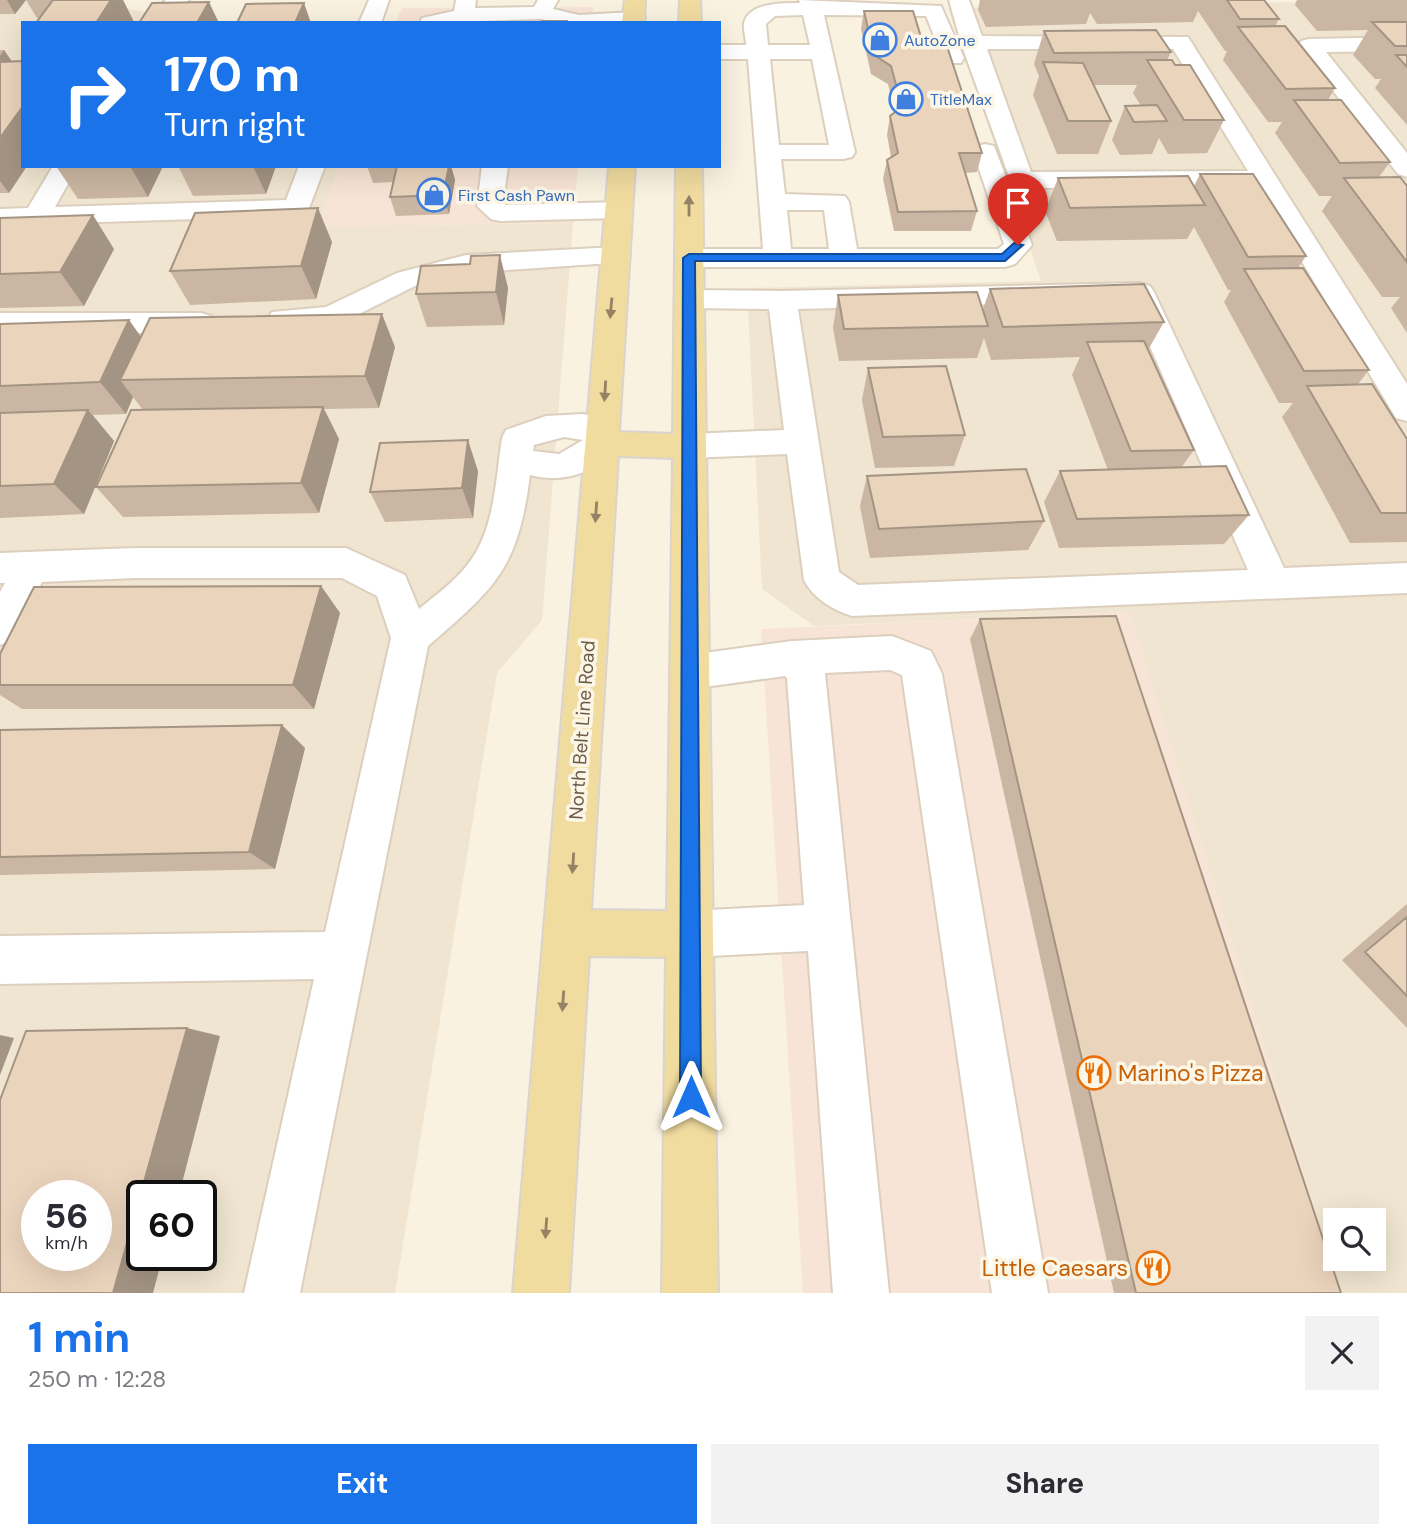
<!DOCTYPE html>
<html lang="en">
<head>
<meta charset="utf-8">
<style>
	body { margin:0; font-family:"DM Sans",sans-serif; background:#f2f2f3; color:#2b2b33; height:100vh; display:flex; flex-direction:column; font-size:26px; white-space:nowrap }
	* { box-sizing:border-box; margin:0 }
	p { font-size:23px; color:#7c7c81 }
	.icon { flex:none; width:38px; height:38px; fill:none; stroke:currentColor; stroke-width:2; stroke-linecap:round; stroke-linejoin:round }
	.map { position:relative; height:1293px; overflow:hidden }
	.panel { display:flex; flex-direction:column; background:#fff; flex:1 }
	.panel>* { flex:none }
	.banner { position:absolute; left:21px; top:21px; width:700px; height:147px; border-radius:0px; box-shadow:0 7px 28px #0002; background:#1a73e8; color:#fff; overflow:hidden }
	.tools { position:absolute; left:1323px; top:1208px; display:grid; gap:14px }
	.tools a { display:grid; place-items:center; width:63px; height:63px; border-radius:0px; background:#fff; box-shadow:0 7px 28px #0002; font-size:35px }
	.speed { position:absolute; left:21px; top:1180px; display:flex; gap:14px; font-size:35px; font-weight:700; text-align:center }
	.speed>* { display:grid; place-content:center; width:91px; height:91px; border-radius:50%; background:#fff; box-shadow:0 7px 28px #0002; line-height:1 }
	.speed small { font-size:18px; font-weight:400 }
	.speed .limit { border:4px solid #111; border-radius:10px; background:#fff; color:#111 }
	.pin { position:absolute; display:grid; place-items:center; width:60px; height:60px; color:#fff; margin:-72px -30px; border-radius:50% 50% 50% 0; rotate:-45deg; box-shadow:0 0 7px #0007 }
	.pin .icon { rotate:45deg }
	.me { position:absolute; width:77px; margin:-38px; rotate:0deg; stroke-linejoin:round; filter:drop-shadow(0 0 5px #0008) }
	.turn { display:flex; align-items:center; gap:24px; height:147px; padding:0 28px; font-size:32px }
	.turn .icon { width:91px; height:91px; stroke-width:2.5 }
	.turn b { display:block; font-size:49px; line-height:60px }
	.round { display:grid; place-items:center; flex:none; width:74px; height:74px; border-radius:0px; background:#f2f2f3 }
	.overview { display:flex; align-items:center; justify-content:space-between; height:119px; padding:0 28px }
	h1 { font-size:42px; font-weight:700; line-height:52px; color:#1a73e8 }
	.button { display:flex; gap:14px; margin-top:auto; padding:14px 28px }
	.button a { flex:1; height:80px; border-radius:0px; background:#1a73e8; color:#fff; font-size:28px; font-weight:700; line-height:80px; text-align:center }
	.button a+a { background:#f2f2f3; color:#2b2b33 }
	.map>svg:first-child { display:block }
	.residential { fill:#efe5d0; fill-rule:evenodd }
	.commercial { fill:#f8e4d6 }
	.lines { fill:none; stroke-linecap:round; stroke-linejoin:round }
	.minor-casing { stroke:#dccfbe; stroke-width:4 }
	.major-casing { stroke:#d9d4d0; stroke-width:4 }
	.minor { fill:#fff; fill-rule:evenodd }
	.major { fill:#f1dca0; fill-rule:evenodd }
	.wall { fill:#cab6a2 }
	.shaded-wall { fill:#a49484 }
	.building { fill:#ebd4bc; stroke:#a49484; stroke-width:2; fill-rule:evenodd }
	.oneway { fill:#958264 }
	.route { fill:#1a73e8; stroke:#114b97; stroke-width:2 }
	.labels { text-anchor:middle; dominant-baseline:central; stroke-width:7; stroke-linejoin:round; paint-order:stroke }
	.far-shop-label { font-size:16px; fill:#366cbe; stroke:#fcf6e6; text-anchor:start }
	.street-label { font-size:19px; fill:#6d5b4b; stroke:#fcf6e6 }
	.near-food-label { font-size:23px; fill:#c56008; stroke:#fcf6e6; text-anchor:start }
</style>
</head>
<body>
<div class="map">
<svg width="1407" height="1293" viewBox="0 0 1407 1293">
	<rect width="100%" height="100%" fill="#f9f2e1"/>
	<path class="residential" d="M0 0H88L197 23H23V166H340L318 226 573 223 542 620 497 673 395 1293H0ZM37 1195H96V1255H37ZM142 1195H201V1255H142Z
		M1407 0V1293H1341L1129 612 814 626 762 589 747 288 1041 281 948 8ZM1335 1220H1374V1258H1335Z"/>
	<path class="commercial" d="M594 7 592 23H395L402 8Z
		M340 166H578L573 223 318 226Z
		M1129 612 1341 1293H803L761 629Z"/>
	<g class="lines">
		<defs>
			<path id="minor" d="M166 0H189L165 23H142Z
				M369 0H389L381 23H359Z
				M456 0H476L475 8 534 7 538 0H558L553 9 579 15 634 12 641 14 645 18 640 23H557L541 19 420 23 422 18 454 11Z
				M799 0 941 6 964 58 961 63H945L926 16 824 15 855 152 852 157 843 159H781L785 194 845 196 849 202 857 249H998L1004 244 973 151 976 146 985 144 994 146 1032 245 1015 264 1005 267H689L679 264 675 258 679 252 689 249H763L748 59H719V45H746C746 39 743 29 744 23 749 2 784 3 800 3ZM803 15 810 45H768L766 24 775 16ZM770 59H812L829 145H779ZM787 210H824L829 249H791Z
				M949 0H969L982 36 1188 37 1407 384V421L1396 418 1257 187 1021 188 1012 185 961 43ZM987 49H1173L1248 171 1031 172Z
				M1407 37V51L1326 52 1407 153V177L1398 174 1298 46 1301 41 1309 39Z
				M53 166H78L55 207 286 200 299 166H325L309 208 305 214 296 216 0 225V209L28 208Z
				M482 166H508L503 203 506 205 619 202 628 204 632 210 628 216 619 218 500 221 491 219 477 206Z
				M616 247 626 250 630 256 626 262 466 273 417 285 341 323 282 329 272 326 267 319 272 312 326 307 397 273 466 255Z
				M1140 283 1150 286 1154 292 1284 568 1407 563V593L852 616C833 610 813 598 804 580L787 454 688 458 676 455 672 446 676 437 688 434 784 430 769 309 689 308 679 306 675 299 679 292 689 290 782 291ZM1130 301 1248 570 858 585 839 572 798 309Z
				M0 313H201L211 316 216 323 211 330 201 333H0Z
				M583 414 605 419 617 444C601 473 560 484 530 475 518 569 496 587 428 646L300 1293H244L314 979 0 984V936L325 932 391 638 377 596 342 578H135L42 582 13 640 0 645V592L5 583H0V553L135 548H346L405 575 419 609C437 594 457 580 471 560 495 527 496 476 502 438L506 430 546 416ZM564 437 583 440 559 454 533 451 534 445Z
				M892 636 931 651 942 674 1048 1293H992L902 675 890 670 825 673 889 1293H833L808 951 691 957 675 950 668 934 675 918 691 911 804 905 787 678 785 676 690 689 676 684 670 672 676 660 690 655 792 641Z"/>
			<path id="major" d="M625 0H645L644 23H622Z
				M680 0H700L701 23H679Z
				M609 166H635L619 432 673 434 676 166H702L718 1293H662L666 957 589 956 569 1293H513ZM618 456 673 458 667 911 591 910Z"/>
		</defs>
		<use href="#minor" class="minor-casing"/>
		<use href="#major" class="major-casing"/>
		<use href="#minor" class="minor"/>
		<use href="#major" class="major"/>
	</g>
	<path class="wall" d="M0 0H123L134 22V23H36L39 18H37L26 0 15 14H0Z
		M980 0H1264L1279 19 1275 27 1335 88 1328 100 1390 162 1379 177 1407 186V333L1391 308 1400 297H1382L1322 211 1332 196H1319L1275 133 1282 122H1268L1223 60 1227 51H1225L1198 11 1193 22 1097 24 1090 13 1086 24 986 27 978 10Z
		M1297 0H1407V125L1375 88 1381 79H1375L1353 55 1368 30 1317 31 1295 5Z
		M864 11 921 37 982 153 977 172 965 173 977 211 971 231H894L883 179 887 160 891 157 887 135 890 116 895 113 888 84 871 74 861 29Z
		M1044 31 1171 52 1167 60 1175 65 1224 120 1207 153 1168 154 1159 138 1152 154 1120 155 1112 140 1125 106H1141L1133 93 1137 85H1094L1111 121 1098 154H1057L1033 95 1039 76 1034 64Z
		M0 50H4L12 61 23 166H27L9 193H0Z
		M56 166H163L148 197 78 199Z
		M178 166H276L266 194 193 196Z
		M367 166H451L455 180 449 214 396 216 390 197 393 182 373 183Z
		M1200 174 1306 256 1298 268 1369 370 1358 384 1407 439V542L1350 543 1282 417 1293 403H1279L1224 302 1231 290H1228L1194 227 1187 239 1057 241 1045 211 1058 178 1194 186Z
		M0 218 114 249 84 306 0 308Z
		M332 242 316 299 190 305 170 271Z
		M470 264 508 288 504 325 427 327 416 294Z
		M990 289 1164 322 1148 350 1194 450 1181 468 1249 515 1224 544 1059 548 1044 502 1060 471 1108 470 1072 375 1080 357 991 360 984 338 977 358 839 361 833 328 838 295 983 309Z
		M129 320 141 337 395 347 379 408 324 409 339 439 319 513 123 517 96 487 143 410 133 397 126 414 93 415 114 441 84 514 0 518V324Z
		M868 368 965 435 954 466 875 468 862 400Z
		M478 471 473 518 385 522 370 492Z
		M867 476 1044 521 1028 550 870 558 860 506Z
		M321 586 340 613 314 709H22L0 695V654Z
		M980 619 1341 1293H1114L970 639Z
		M0 730 305 748 275 869 0 875Z
		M1407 904V1028L1342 960Z"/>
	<path class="shaded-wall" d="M7 0H26L15 14Z
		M111 0H123L134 22V23H96Z
		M209 2 219 23H197Z
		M304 3 311 23H295Z
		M4 50 23 79 0 69V56Z
		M23 106V166H27L9 193 0 181V138Z
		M130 166H163L148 197Z
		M253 166H276L266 194Z
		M443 166H451L455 180 449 214 443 195Z
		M318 208 332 242 316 299 301 266Z
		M93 215 114 249 84 306 60 272Z
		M500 255 508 288 504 325 496 292Z
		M382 314 395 347 379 408 365 376Z
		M129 320 152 353 120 380 133 397 126 414 100 382Z
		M323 407 339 439 319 513 301 483Z
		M88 410 114 441 84 514 54 484Z
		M468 440 478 471 473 518 462 488Z
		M321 586 340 613 314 709 293 685Z
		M282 725 305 748 275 869 249 852Z
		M187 1028 220 1036 179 1195H142V1255H163L153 1293H113Z
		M0 1035 14 1038 0 1075Z"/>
	<path class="building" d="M53 0H111L96 23H36Z
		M1227 0H1264L1279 19H1240Z
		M209 2 197 23H139L152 3Z
		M304 3 295 23H237L246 4Z
		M864 11H913L921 37H944L982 153H959L977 211 898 212 887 160 898 153 890 116 902 107 891 66 874 55Z
		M542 21H567V23H541Z
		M1372 22H1407V46H1395Z
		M1285 26 1335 88 1286 89 1238 27Z
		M1156 30 1171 52 1054 53 1044 31Z
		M1396 55H1407V67Z
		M1147 60H1172L1175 65H1190L1224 120H1184Z
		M23 61V106L0 138V62Z
		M1043 62 1083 63 1111 121H1068Z
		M1294 100H1341L1390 162 1340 163Z
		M1157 105 1167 121 1134 122 1125 106Z
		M397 166H449L443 195 390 197Z
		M1200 174H1253L1306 256 1248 257Z
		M1188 176 1205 205 1070 208 1058 178Z
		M1400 177 1407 186V262L1344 178Z
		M318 208 301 266 170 271 195 213Z
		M93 215 60 272 0 274V218Z
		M500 255 496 292 416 294 421 266 470 264 471 256Z
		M1303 268 1369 370 1304 371 1244 269Z
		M1144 284 1164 322 1003 327 990 289Z
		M977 292 988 326 844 329 838 295Z
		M382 314 365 376 120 380 150 318Z
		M129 320 100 382 0 386V324Z
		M1144 341 1194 450 1131 451 1087 342Z
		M946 366 965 435 883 437 868 368Z
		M1372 384 1407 439V513H1381L1307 386Z
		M323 407 301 483 96 487 131 410Z
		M88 410 54 484 0 486V413Z
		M468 440 462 488 370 492 380 443Z
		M1226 466 1249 515 1077 519 1060 471Z
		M1026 469 1044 521 879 529 867 476Z
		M321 586 293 685H0V654L34 587Z
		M1116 616 1341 1293H1136L980 619Z
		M282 725 249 852 0 857V730Z
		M1407 917V996L1365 952Z
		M187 1028 113 1293H0V1100L26 1031ZM37 1195H96V1255H37Z"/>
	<defs><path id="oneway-solid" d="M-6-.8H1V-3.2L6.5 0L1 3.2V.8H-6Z" transform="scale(1.75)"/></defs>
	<g class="oneway">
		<use href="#oneway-solid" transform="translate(689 206) rotate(-90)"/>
		<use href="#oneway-solid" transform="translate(611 308) rotate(95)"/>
		<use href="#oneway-solid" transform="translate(605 391) rotate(94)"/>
		<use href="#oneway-solid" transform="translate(596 512) rotate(94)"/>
		<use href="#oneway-solid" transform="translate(573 863) rotate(94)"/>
		<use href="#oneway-solid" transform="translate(563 1001) rotate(94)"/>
		<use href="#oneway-solid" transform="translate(546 1228) rotate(94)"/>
	</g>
	<path class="route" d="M1014 243 1023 245 1005 261H695L701 1097 698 1105 691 1108 683 1105 680 1097 683 258 689 254H1002Z"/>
	<defs>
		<symbol id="shop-ring" viewBox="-11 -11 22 22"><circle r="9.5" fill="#fcf6e6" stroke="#3f7fe0" stroke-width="1.5"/><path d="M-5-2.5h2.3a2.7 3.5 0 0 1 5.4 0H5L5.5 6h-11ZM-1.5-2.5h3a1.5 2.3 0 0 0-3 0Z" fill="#3f7fe0"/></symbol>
		<symbol id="restaurant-ring" viewBox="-11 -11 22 22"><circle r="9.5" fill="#fcf6e6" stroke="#e8710a" stroke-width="1.5"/><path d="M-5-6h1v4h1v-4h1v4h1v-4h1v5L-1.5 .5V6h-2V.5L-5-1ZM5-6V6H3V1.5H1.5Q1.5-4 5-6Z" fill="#e8710a"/></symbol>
	</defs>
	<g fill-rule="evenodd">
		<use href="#shop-ring" x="861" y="21" width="38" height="38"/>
		<use href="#shop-ring" x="887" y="80" width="38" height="38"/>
		<use href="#shop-ring" x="415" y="176" width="38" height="38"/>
		<use href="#restaurant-ring" x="1075" y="1054" width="38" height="38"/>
		<use href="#restaurant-ring" x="1134" y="1249" width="38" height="38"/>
	</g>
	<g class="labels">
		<g class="far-shop-label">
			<text x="904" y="40">AutoZone</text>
			<text x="930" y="99">TitleMax</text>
			<text x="458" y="195">First Cash Pawn</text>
		</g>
		<g class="street-label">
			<text transform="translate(582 730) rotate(-86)">North Belt Line Road</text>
		</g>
		<g class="near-food-label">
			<text x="1118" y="1073">Marino's Pizza</text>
			<text x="1128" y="1268" text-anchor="end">Little Caesars</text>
		</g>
	</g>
</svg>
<div class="tools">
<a><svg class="icon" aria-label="search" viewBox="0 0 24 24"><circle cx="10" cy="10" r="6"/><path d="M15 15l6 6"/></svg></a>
</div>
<div class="speed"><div>56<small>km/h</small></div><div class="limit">60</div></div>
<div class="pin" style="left:1018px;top:245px;background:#d93025"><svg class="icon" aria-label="arrive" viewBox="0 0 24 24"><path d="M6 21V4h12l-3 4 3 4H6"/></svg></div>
<svg class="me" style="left:691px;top:1097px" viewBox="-20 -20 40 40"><path d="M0-17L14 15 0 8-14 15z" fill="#1a73e8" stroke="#fff" stroke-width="4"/></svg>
<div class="banner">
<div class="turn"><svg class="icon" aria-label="right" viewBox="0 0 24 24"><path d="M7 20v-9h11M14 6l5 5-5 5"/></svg><div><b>170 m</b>Turn right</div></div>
</div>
</div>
<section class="panel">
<div class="overview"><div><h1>1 min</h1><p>250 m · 12:28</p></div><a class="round"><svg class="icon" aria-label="close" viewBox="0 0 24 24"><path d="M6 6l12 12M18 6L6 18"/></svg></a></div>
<div class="button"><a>Exit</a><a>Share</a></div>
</section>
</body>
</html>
